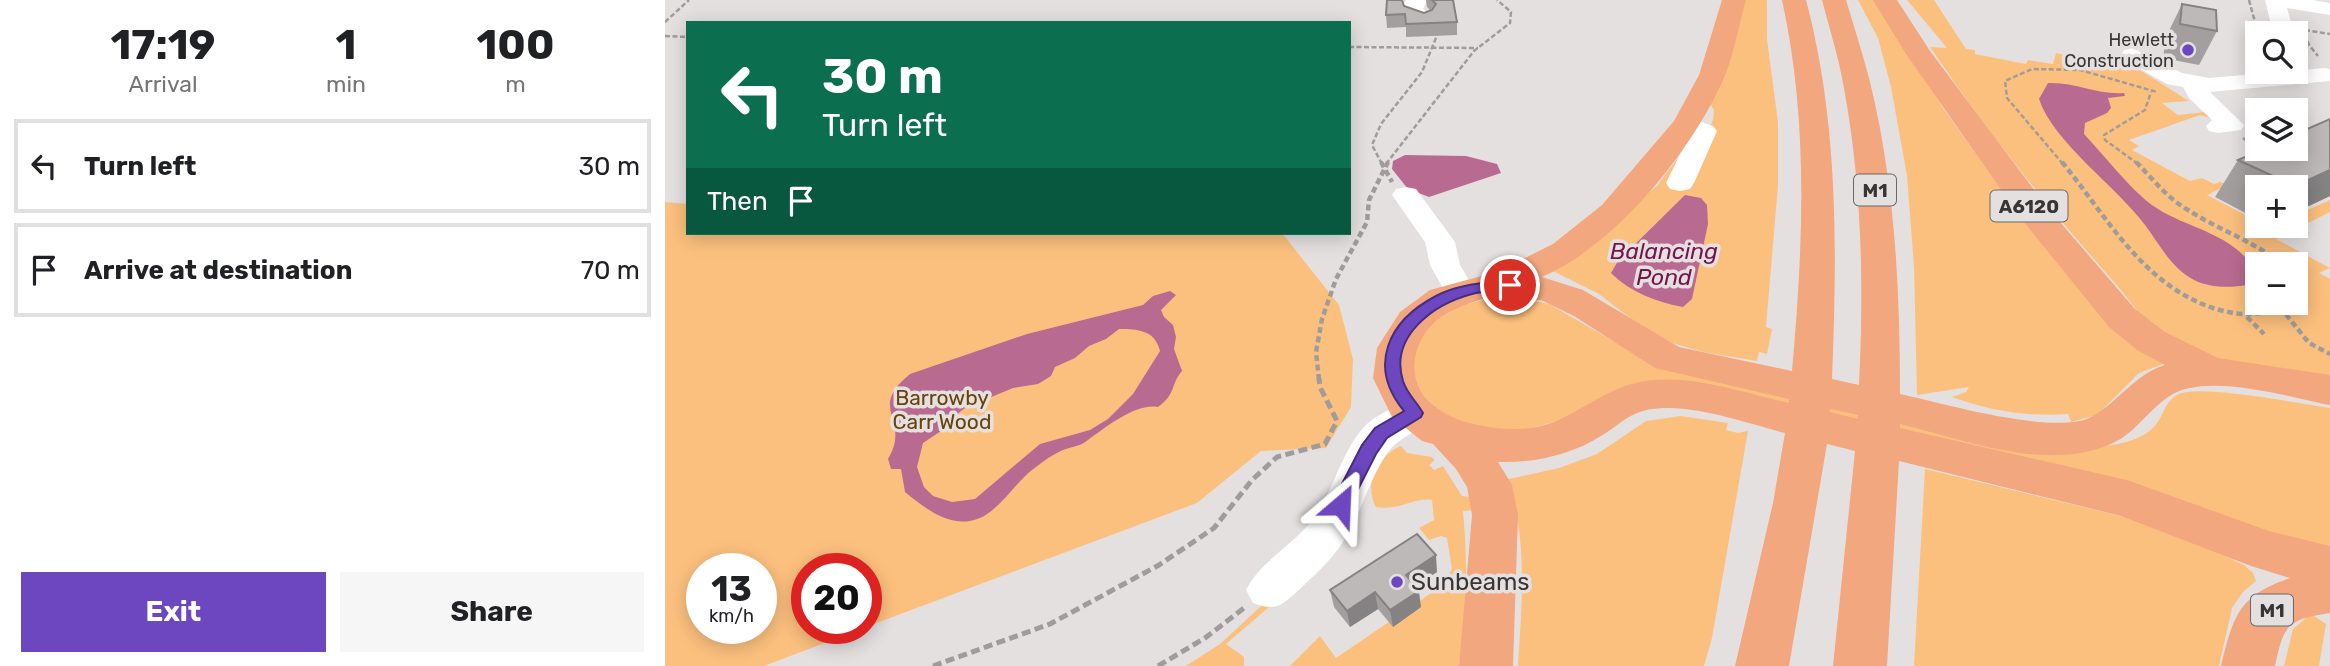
<!DOCTYPE html>
<html lang="en">
<head>
<meta charset="utf-8">
<style>
	body { margin:0; font-family:Rubik,sans-serif; background:#f6f6f6; color:#202124; height:100vh; display:flex; flex-direction:column; font-size:26px; white-space:nowrap }
	* { box-sizing:border-box; margin:0 }
	p { font-size:23px; color:#757577 }
	.icon { flex:none; width:38px; height:38px; fill:none; stroke:currentColor; stroke-width:2; stroke-linecap:round; stroke-linejoin:round }
	.map { position:relative; flex:1; overflow:hidden }
	.panel { display:flex; flex-direction:column; background:#fff; width:665px }
	.panel>* { flex:none }
	.guide { position:absolute; left:21px; top:21px; width:665px; height:214px; border-radius:0px; box-shadow:0 4px 18px #0003; background:#0b6e4f; color:#fff; overflow:hidden }
	.tools { position:absolute; left:1580px; top:21px; display:grid; gap:14px }
	.tools a { display:grid; place-items:center; width:63px; height:63px; border-radius:0px; background:#fff; box-shadow:0 4px 18px #0003; font-size:35px }
	.speed { position:absolute; left:21px; top:553px; display:flex; gap:14px; font-size:35px; font-weight:700; text-align:center }
	.speed>* { display:grid; place-content:center; width:91px; height:91px; border-radius:50%; background:#fff; box-shadow:0 4px 18px #0003; line-height:1 }
	.speed small { font-size:18px; font-weight:400 }
	.speed .limit { border:10px solid #d22; background:#fff; color:#111 }
	.pin { position:absolute; display:grid; place-items:center; width:60px; height:60px; color:#fff; margin:-30px; border:4px solid #fff; border-radius:50%; box-shadow:0 2px 7px #0007 }
	.me { position:absolute; width:77px; margin:-38px; rotate:26deg; stroke-linejoin:round; filter:drop-shadow(0 0 5px #0008) }
	.turn { display:flex; align-items:center; gap:24px; height:147px; padding:0 21px; font-size:32px }
	.turn .icon { width:91px; height:91px; stroke-width:2.5 }
	.turn b { display:block; font-size:49px; line-height:60px }
	.then { display:flex; align-items:center; height:66px; padding:0 21px; background:#0003; gap:14px; font-size:26px }
	.eta { display:flex; justify-content:space-evenly; align-items:center; height:119px; text-align:center }
	.eta b { font-size:42px; font-weight:700; line-height:49px }
	.action { display:flex; gap:14px; margin-top:auto; padding:14px 21px }
	.action a { flex:1; height:80px; border-radius:0px; background:#6c47c0; color:#fff; font-size:28px; font-weight:700; line-height:80px; text-align:center }
	.action a+a { background:#f6f6f6; color:#202124 }
	ul { padding:0; list-style:none }
	li { display:flex; align-items:center; gap:21px; height:94px; margin:0 14px 10px; padding:0 7px; border:4px solid #e0e0e0; border-radius:0px }
	li div { flex:1 }
	li b { display:block; font-size:26px }
	li em { font-style:normal }
	main { display:flex; flex:1; min-height:0 }
	.map>svg:first-child { display:block }
	.green { fill:#fcc07e; fill-rule:evenodd }
	.water { fill:#b96a90; fill-rule:evenodd }
	.lines { fill:none; stroke-linecap:round; stroke-linejoin:round }
	.path-far2 { stroke:#a09c9c; stroke-width:2.5; stroke-dasharray:5 2.5; stroke-linecap:butt }
	.path-far1 { stroke:#a09c9c; stroke-width:4.5; stroke-dasharray:6 3.5; stroke-linecap:butt }
	.path { stroke:#a09c9c; stroke-width:5; stroke-dasharray:9 4.5; stroke-linecap:butt }
	.minor { fill:#fff; fill-rule:evenodd }
	.highway { fill:#f3a77e; fill-rule:evenodd }
	.wall { fill:#a39f9f }
	.shaded-wall { fill:#848282 }
	.building { fill:#bdb9b9; stroke:#848282; stroke-width:2 }
	.route { fill:#6c47c0; stroke:#462e7d; stroke-width:2 }
	.poi-dot { fill:#6c47c0; stroke:#e5e0e0; stroke-width:2.5 }
	.labels { text-anchor:middle; dominant-baseline:central; stroke-width:7; stroke-linejoin:round; paint-order:stroke }
	.far-poi-label { font-size:18px; fill:#373635; stroke:#e5e0e0; text-anchor:end }
	.shield { fill:#e5e0e0; stroke:#6b6968; stroke-width:2 }
	.shield-label { font-size:19px; font-weight:bold; fill:#373635 }
	.park-label { font-size:21px; fill:#6a420c; stroke:#e5e0e0 }
	.water-label { font-size:23px; font-style:italic; fill:#75134c; stroke:#e5e0e0 }
	.near-poi-label { font-size:24px; fill:#373635; stroke:#e5e0e0; text-anchor:start }
</style>
</head>
<body>
<main>
<section class="panel">
<div class="eta">
<div><b>17:19</b><p>Arrival</p></div>
<div><b>1</b><p>min</p></div>
<div><b>100</b><p>m</p></div>
</div>
<ul>
<li><svg class="icon" aria-label="left" viewBox="0 0 24 24"><path d="M17 20v-9H6M10 6l-5 5 5 5"/></svg><div><b>Turn left</b></div><em>30 m</em></li>
<li><svg class="icon" aria-label="arrive" viewBox="0 0 24 24"><path d="M6 21V4h12l-3 4 3 4H6"/></svg><div><b>Arrive at destination</b></div><em>70 m</em></li>
</ul>
<div class="action"><a>Exit</a><a>Share</a></div>
</section>
<div class="map">
<svg width="1665" height="666" viewBox="0 0 1665 666">
	<rect width="100%" height="100%" fill="#e5e0e0"/>
	<path class="green" d="M1078 0H1102V39L1113 122V186L1101 327 1107 329 1102 354 1094 352 1092 361 1038 352 1007 343 973 324 934 294 886 270 992 186 1015 155 1041 137 1048 120 1049 110 1045 104Z
		M1193 0H1212L1278 108 1339 193 1504 362 1474 373 1432 415 1406 422 1403 414C1363 417 1325 411 1287 397L1301 392 1304 387 1252 395 1249 267 1242 176 1226 87 1213 38Z
		M1242 0H1269L1301 49 1310 50V54L1361 64 1363 60 1388 64 1391 53 1435 63 1436 59 1467 65 1524 101 1497 103 1513 115 1540 112 1549 119 1535 115 1464 140 1474 146 1467 150 1525 181 1537 178 1549 184 1555 182 1563 185 1542 195 1592 221V226H1631V215L1665 200V212L1611 239 1665 268 1654 273 1665 279V380C1609 372 1550 367 1500 338 1483 328 1463 298 1450 283 1383 208 1321 130 1265 47L1282 48ZM1592 264H1631V303H1592Z
		M0 202 23 204V233H617L674 305 688 359 686 407 661 448 596 451 532 503 201 627V569H142V628H199L99 666H0ZM37 569H96V628H37Z
		M854 298 884 304 976 357 1411 449C1436 446 1476 446 1492 423 1500 412 1500 401 1514 394 1537 384 1637 404 1665 408V549L1019 387 863 429 827 430 793 422 766 406 750 384 745 361 752 339 769 320 794 306 823 299Z
		M1016 416 1063 423 1061 430 1073 433 1083 431 1047 638 1039 666H853C856 614 865 526 839 480L894 468 932 454 981 421Z
		M736 446 742 453 767 457 770 460 764 465 769 470 778 466 797 496 806 497 811 510 798 511C803 564 802 614 794 666H625L655 636 671 658 775 587 787 569 782 538 776 536 764 540 754 528 769 520 767 500C750 497 735 511 711 507 698 484 713 455 736 446Z
		M1260 469 1497 526 1579 565 1588 573 1591 581 1578 592 1567 608 1554 666H1249Z
		M624 590 561 644 579 657V666H521L555 644 607 596Z
		M1646 614 1661 624 1654 666H1619L1628 629Z"/>
	<path class="water" d="M1383 83C1412 82 1432 95 1459 93L1460 96 1443 98 1446 108 1442 113 1420 123 1419 134C1438 154 1466 190 1487 205 1520 229 1573 233 1591 274L1582 285C1565 288 1545 288 1529 280 1505 267 1496 246 1480 225 1452 187 1388 142 1374 99Z
		M740 155 801 156 832 164 836 173 764 197 743 189 727 169 728 161Z
		M1020 195 1036 198 1042 205 1043 224 1027 299 1018 307C991 302 965 292 946 273L953 261Z
		M505 291 511 295 496 310 499 317 508 325 511 337 509 349 517 371C505 385 512 393 493 407 471 403 441 427 423 440 415 447 403 447 394 452 385 456 375 464 367 470 352 482 341 500 325 512 295 535 264 512 240 492L236 469H226L223 459C247 419 201 410 245 374L362 334 478 305 488 296ZM454 329C473 329 490 330 495 351L468 394 443 419 425 430 375 444 310 499 287 502 268 496 259 487 252 467 258 443 282 427 286 419 300 408 348 388 373 384 386 376 390 367 410 358 424 346 441 339Z"/>
	<g class="lines">
		<path class="path-far2" d="M1584 0 1593 33
			M0 22 24 0
			M1640 30 1665 34
			M1640 34 1644 45 1653 56
			M0 36 23 37
			M684 47 813 48
			M1578 138 1592 148
			M717 164 707 145 716 124 757 72 773 33
			M721 164 809 51 845 23 846 12 832 0
			M1398 164 1342 98 1340 81 1367 69 1415 70 1492 92
			M1473 164 1440 140 1439 135 1480 110 1486 92"/>
		<path class="path-far1" d="M716 162 727 182
			M1397 162C1443 218 1478 286 1551 309 1578 317 1599 316 1624 303
			M1471 162C1488 179 1502 198 1523 210 1554 230 1588 241 1617 264
			M1631 277 1635 280 1631 299
			M1615 307 1644 343 1665 354
			M1582 317 1599 334
			M654 380 651 352 657 319 671 279 702 222 704 200 723 162"/>
		<path class="path" d="M268 666 385 624 494 565 549 528 587 480 612 457 660 444 672 421 655 387 654 378
			M493 666 540 638 579 608"/>
		<path class="minor" d="M741 0H762L758 9 769 17 766 21 759 23 741 16 738 5Z
			M1600 0H1647L1665 3V15L1622 8 1629 33H1608Z
			M1467 48 1517 73 1544 78 1660 68 1665 69V81L1545 92 1579 125 1576 130 1553 133 1544 131 1541 126 1547 120 1524 98 1518 87 1502 84 1459 60 1456 55 1459 50Z
			M1022 117 1048 126 1052 131 1029 183 1025 189 1015 191 1005 189 1001 183 1025 134 1013 129 1010 124 1013 119Z
			M741 187 751 189 790 242 795 265 811 292 806 299 795 302 784 299 765 265 760 242 727 195 731 189Z
			M750 400 763 404 768 413C757 432 733 436 721 455 704 480 697 511 681 537 670 556 654 571 638 586 619 603 614 613 588 603L581 590C595 561 632 543 651 515 670 487 677 449 702 424 714 413 735 404 750 400Z"/>
		<path class="highway" d="M1057 0H1081C1074 25 1069 54 1059 78 1027 151 951 245 877 277L918 290 1014 347 1127 371C1138 247 1144 122 1117 0H1141C1174 124 1172 252 1167 379L1194 385C1199 284 1197 183 1178 83 1173 55 1164 27 1157 0H1181C1189 27 1198 54 1205 82 1230 184 1235 289 1235 394 1277 403 1390 436 1426 417 1454 402 1468 375 1500 365L1472 350 1444 327 1358 221 1241 54 1208 0H1232L1265 51 1382 207 1470 309 1500 332 1553 358 1665 375V405C1623 397 1539 371 1503 397 1472 420 1468 441 1425 451 1364 466 1294 438 1235 424V428L1462 480 1604 531 1665 546V613C1622 620 1619 624 1610 666H1556C1569 615 1573 596 1625 578L1586 566 1456 516 1234 461 1222 666H1168L1190 451 1162 444 1124 666H1070L1108 503 1120 433C1080 423 1019 400 978 411 962 415 950 428 936 436 906 455 869 463 833 462L847 485 853 515 848 666H794L807 515 802 487 791 469 768 444 757 441 727 417 708 378 712 348 735 312 765 290 820 275 860 258 888 244 937 205 1009 121 1034 75ZM821 298 876 300 909 316 990 368 1124 399V403C1080 393 1033 376 988 380 951 383 927 404 896 419 865 434 829 430 797 421 783 416 762 404 755 390 746 372 748 353 759 335 771 314 798 305 821 298ZM1165 409 1193 415V419L1165 412Z"/>
	</g>
	<path class="wall" d="M761 0H788L792 22V35L741 37V27L722 28 721 15 759 13 765 10 762 7Z
		M1517 4 1552 31 1534 65 1498 58 1501 37Z
		M1665 119V196L1631 212V187H1592V219L1550 197 1573 160Z
		M772 572 750 586 756 607 728 627 713 609 685 627 669 607 665 590Z"/>
	<path class="shaded-wall" d="M1665 170V196L1631 212V187H1629L1630 186Z
		M771 555 772 572 742 592 741 575Z
		M754 591 756 607 728 627 725 610Z
		M710 592 713 609 685 627 682 611Z"/>
	<path class="building" d="M722 0H737L739 6 759 13 767 10 771 4 767 0H788L792 22 741 24 740 14 721 15Z
		M1517 4 1551 10 1552 31 1515 24Z
		M1665 119V170L1630 186 1573 160 1598 149H1631V134Z
		M752 534 771 555 741 575 754 591 725 610 710 592 682 611 665 590Z"/>
	<path class="route" d="M845 280 852 285 850 288C836 292 821 290 807 294 769 304 724 336 738 381 742 394 752 402 758 413L756 417 722 438 711 454 682 511 676 513 669 511 666 505 697 445 710 428 739 411C702 366 723 321 771 296 793 284 820 283 845 280Z"/>
	<g class="poi-dot">
		<circle cx="1523" cy="50" r="7"/>
		<circle cx="732" cy="582" r="7"/>
	</g>
	<g class="labels">
		<g class="far-poi-label">
			<text x="1509" y="40">Hewlett<tspan x="1509" dy="21">Construction</tspan></text>
		</g>
		<g class="shield">
			<rect x="1189" y="174.5" width="42" height="31" rx="5"/>
			<rect x="1325.5" y="190.5" width="77" height="31" rx="5"/>
			<rect x="1586" y="594.5" width="42" height="31" rx="5"/>
		</g>
		<g class="shield-label">
			<text x="1210" y="190">M1</text>
			<text x="1364" y="206">A6120</text>
			<text x="1607" y="610">M1</text>
		</g>
		<g class="park-label">
			<text x="277" y="397">Barrowby<tspan x="277" dy="24">Carr Wood</tspan></text>
		</g>
		<g class="water-label">
			<text x="999" y="251">Balancing<tspan x="999" dy="26">Pond</tspan></text>
		</g>
		<g class="near-poi-label">
			<text x="746" y="582">Sunbeams</text>
		</g>
	</g>
</svg>
<div class="tools">
<a><svg class="icon" aria-label="search" viewBox="0 0 24 24"><circle cx="10" cy="10" r="6"/><path d="M15 15l6 6"/></svg></a>
<a><svg class="icon" aria-label="layers" viewBox="0 0 24 24"><path d="M12 4l9 5-9 5-9-5zM3 14l9 5 9-5"/></svg></a>
<a>+</a>
<a>−</a>
</div>
<div class="speed"><div>13<small>km/h</small></div><div class="limit">20</div></div>
<div class="pin" style="left:845px;top:285px;background:#d93025"><svg class="icon" aria-label="arrive" viewBox="0 0 24 24"><path d="M6 21V4h12l-3 4 3 4H6"/></svg></div>
<svg class="me" style="left:676px;top:505px" viewBox="-20 -20 40 40"><path d="M0-17L14 15 0 8-14 15z" fill="#6c47c0" stroke="#fff" stroke-width="4"/></svg>
<div class="guide">
<div class="turn"><svg class="icon" aria-label="left" viewBox="0 0 24 24"><path d="M17 20v-9H6M10 6l-5 5 5 5"/></svg><div><b>30 m</b>Turn left</div></div>
<div class="then">Then<svg class="icon" aria-label="arrive" viewBox="0 0 24 24"><path d="M6 21V4h12l-3 4 3 4H6"/></svg></div>
</div>
</div>
</main>
</body>
</html>
